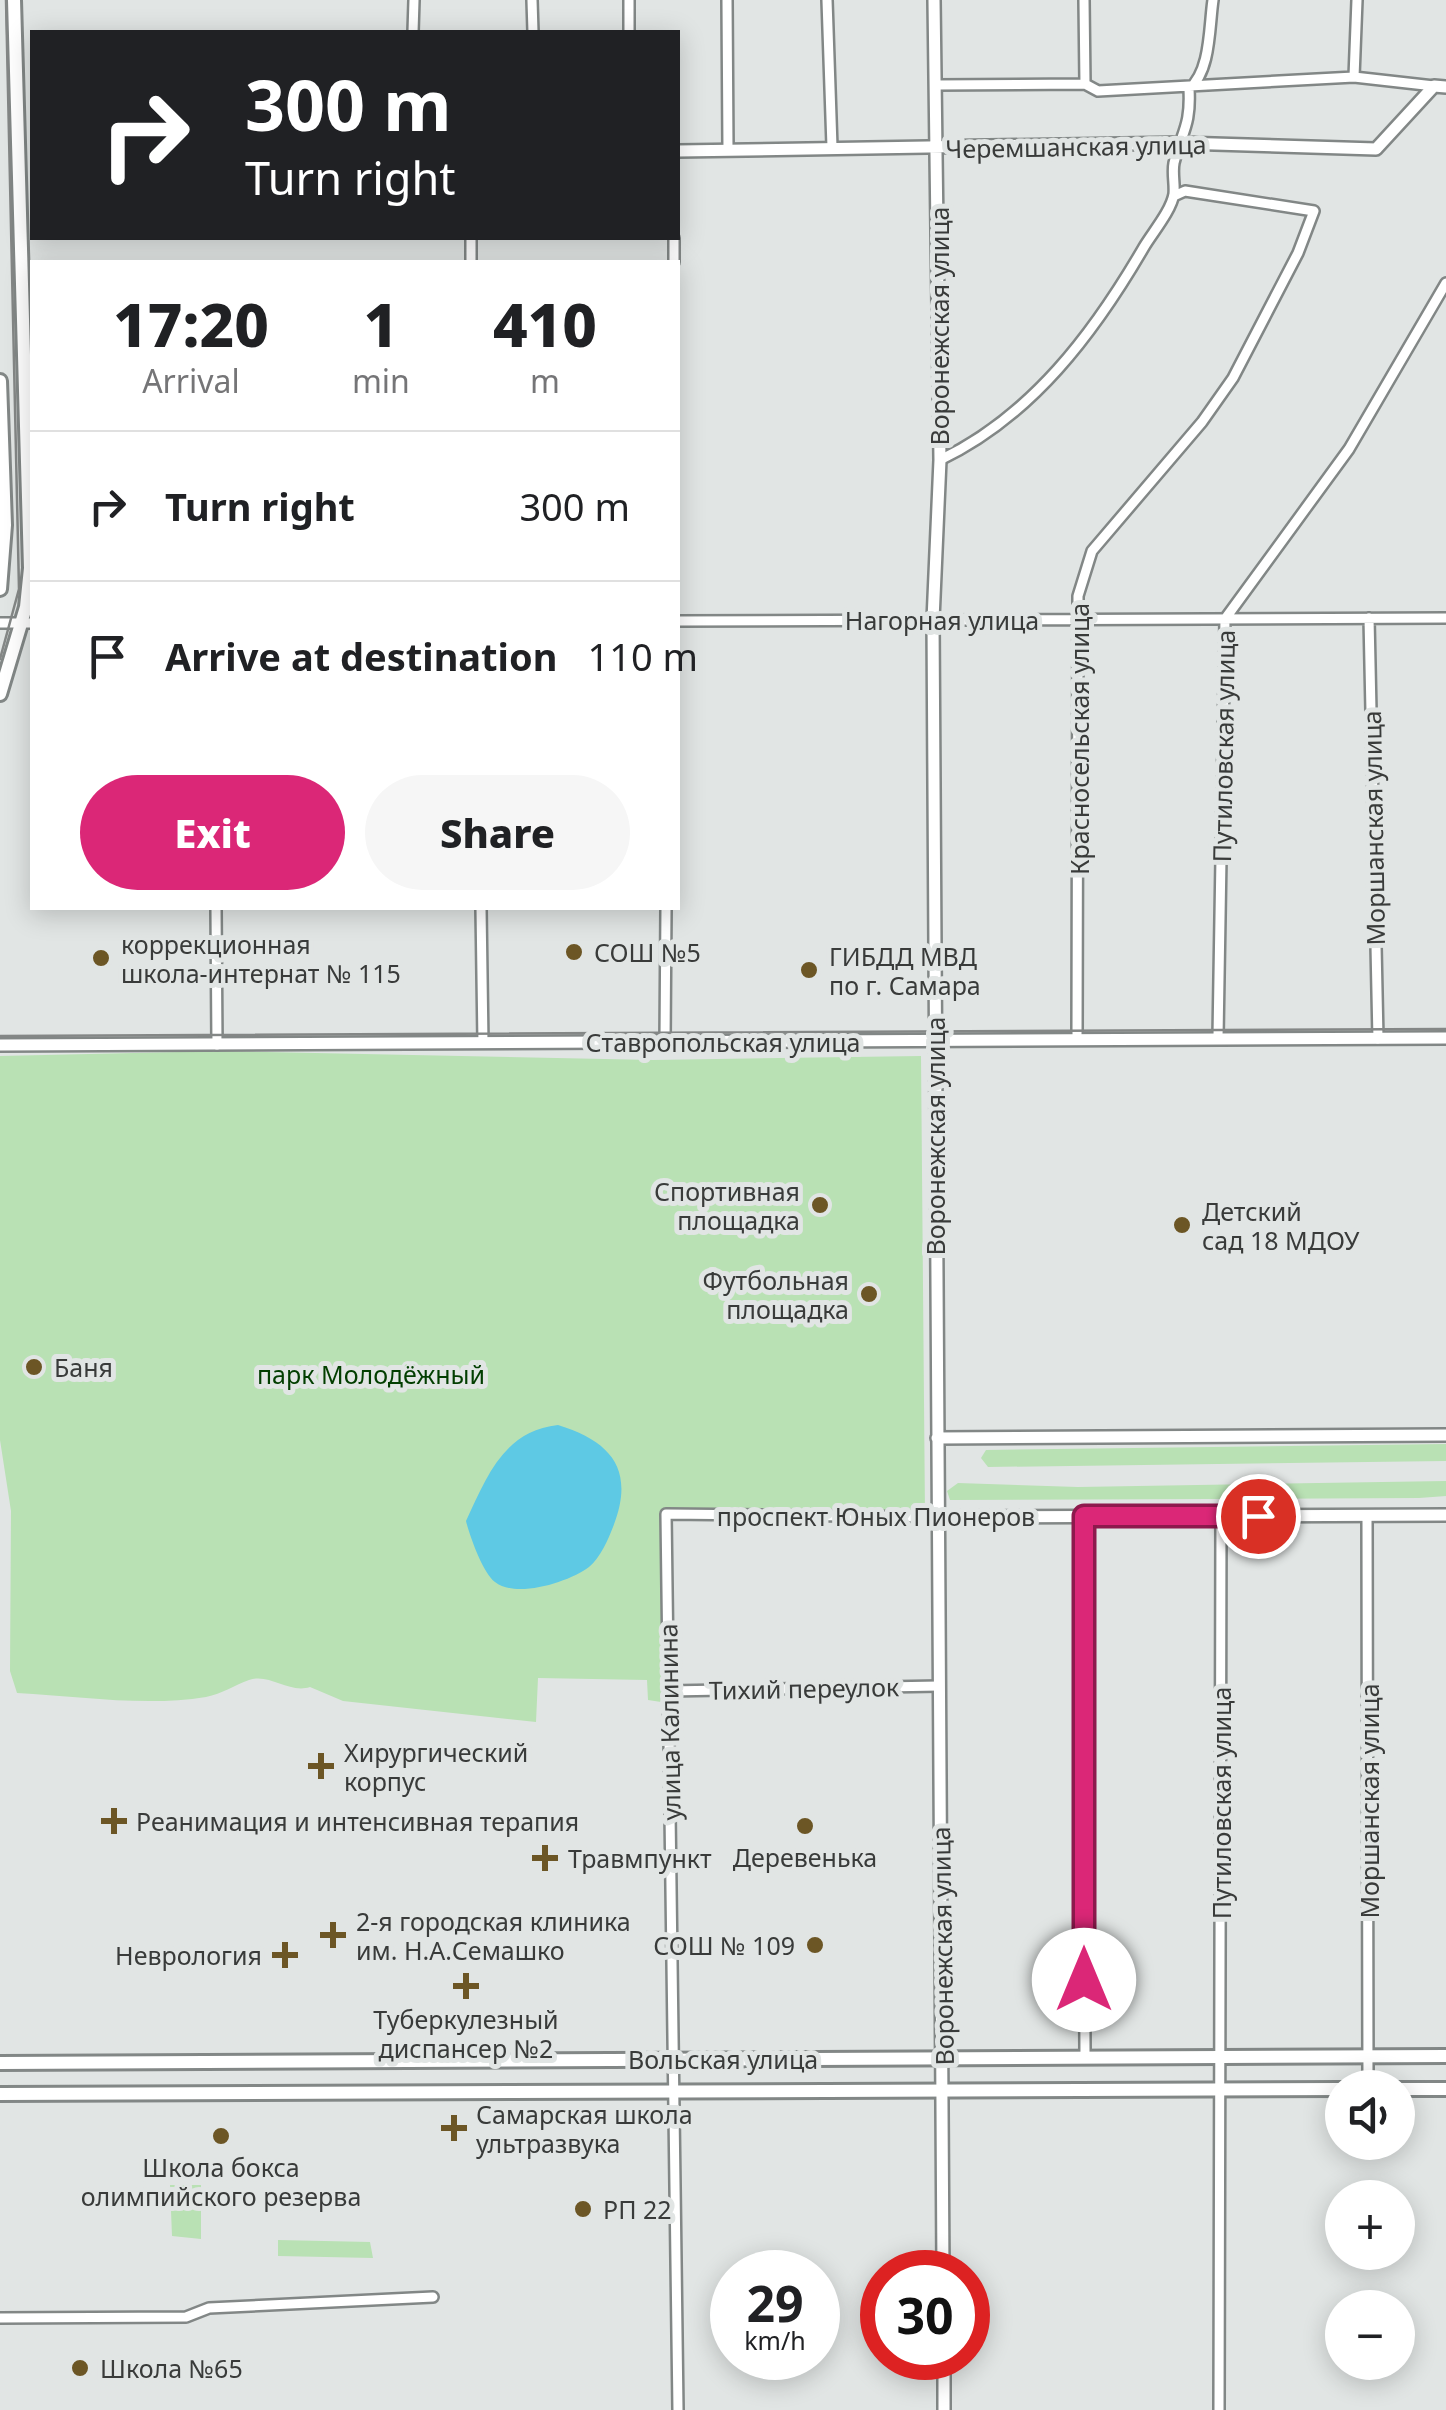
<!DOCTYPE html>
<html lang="en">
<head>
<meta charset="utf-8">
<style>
	body { margin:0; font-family:"Noto Sans",sans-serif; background:#f6f6f6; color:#202124; height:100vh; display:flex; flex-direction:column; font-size:38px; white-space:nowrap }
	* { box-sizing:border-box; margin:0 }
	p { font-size:32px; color:#757577 }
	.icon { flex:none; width:55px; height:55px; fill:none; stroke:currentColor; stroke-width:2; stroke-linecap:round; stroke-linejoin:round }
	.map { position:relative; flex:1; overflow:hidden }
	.panel { position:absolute; left:30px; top:260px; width:650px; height:650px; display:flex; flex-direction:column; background:#fff; border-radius:0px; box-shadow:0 5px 25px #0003 }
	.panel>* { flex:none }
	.banner { position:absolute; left:30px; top:30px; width:650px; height:210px; border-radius:0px; box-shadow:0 5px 25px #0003; background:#202124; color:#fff; overflow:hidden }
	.controls { position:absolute; left:1325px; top:2070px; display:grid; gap:20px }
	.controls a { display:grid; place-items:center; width:90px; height:90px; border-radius:50%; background:#fff; box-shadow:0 5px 25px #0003; font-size:50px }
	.speed { position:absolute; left:710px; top:2250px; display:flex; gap:20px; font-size:50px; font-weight:700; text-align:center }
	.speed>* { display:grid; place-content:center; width:130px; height:130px; border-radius:50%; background:#fff; box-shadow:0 5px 25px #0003; line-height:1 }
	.speed small { font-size:25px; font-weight:400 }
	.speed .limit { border:15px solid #d22; background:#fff; color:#111 }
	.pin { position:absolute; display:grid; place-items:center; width:85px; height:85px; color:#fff; margin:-42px; border:5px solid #fff; border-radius:50%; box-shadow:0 2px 10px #0007 }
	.me { position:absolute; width:110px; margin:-55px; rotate:0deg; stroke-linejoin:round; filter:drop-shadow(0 0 8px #0008) }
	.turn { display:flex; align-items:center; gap:35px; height:210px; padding:0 50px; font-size:45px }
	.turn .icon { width:130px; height:130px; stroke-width:2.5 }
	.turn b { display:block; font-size:70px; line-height:85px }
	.eta { display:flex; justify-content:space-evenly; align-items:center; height:170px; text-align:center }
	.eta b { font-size:60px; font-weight:800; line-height:70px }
	.primary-button { display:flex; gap:20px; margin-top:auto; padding:20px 50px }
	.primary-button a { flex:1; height:115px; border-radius:60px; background:#db2777; color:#fff; font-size:40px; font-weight:800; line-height:115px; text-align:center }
	.primary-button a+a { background:#f6f6f6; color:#202124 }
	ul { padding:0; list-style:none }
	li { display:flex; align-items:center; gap:30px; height:150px; padding:0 50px; border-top:2px solid #e0e0e0 }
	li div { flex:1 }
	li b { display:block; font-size:38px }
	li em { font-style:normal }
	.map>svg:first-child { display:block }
	.green { fill:#b9e1b4 }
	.water { fill:#5ec9e4 }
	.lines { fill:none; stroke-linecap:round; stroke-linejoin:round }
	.minor-casing { stroke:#828786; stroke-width:14 }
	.tertiary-casing { stroke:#828786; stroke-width:16 }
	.secondary-casing { stroke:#828786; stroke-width:18 }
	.minor { stroke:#fff; stroke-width:9 }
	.tertiary { stroke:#fff; stroke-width:11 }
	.secondary { stroke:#fff; stroke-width:12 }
	.tram { stroke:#848786; stroke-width:2.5 }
	.route-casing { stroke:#8e194d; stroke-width:25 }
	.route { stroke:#db2777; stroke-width:18 }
	.poi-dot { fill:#6c5625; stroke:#e1e5e4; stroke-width:4 }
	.labels { text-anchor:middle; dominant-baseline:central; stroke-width:10; stroke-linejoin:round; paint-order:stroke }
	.street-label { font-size:25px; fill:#393b3a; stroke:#e1e5e4 }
	.poi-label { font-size:25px; fill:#393b3a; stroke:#e1e5e4; text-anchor:start }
	.park-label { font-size:25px; fill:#023e00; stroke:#e1e5e4 }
</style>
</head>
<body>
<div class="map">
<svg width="1446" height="2410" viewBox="0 0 1446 2410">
	<rect width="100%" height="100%" fill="#e1e5e4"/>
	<path class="green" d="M223 1051 653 1060 921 1056 925 1516 661 1509V1702L648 1700 647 1680 538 1678 536 1722 343 1701 310 1687C289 1694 270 1673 249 1680 235 1685 222 1694 206 1697 145 1707 78 1696 17 1693L10 1671 11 1511 0 1440V1056Z
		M1446 1444V1461L988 1467 981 1458 986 1450Z
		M1446 1481V1496L1419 1498 950 1500 947 1491 958 1483 1078 1487Z
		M170 2185H201V2239L172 2236Z
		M278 2240 370 2242 373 2258 278 2256Z"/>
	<path class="water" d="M558 1425C613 1442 635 1471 613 1527 608 1540 600 1558 589 1567 569 1582 516 1599 495 1582 483 1573 470 1537 466 1521 487 1476 504 1431 558 1425Z"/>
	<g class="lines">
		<defs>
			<path id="minor" d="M532 0 533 32
				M727 0 728 149
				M827 0 832 147
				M1084 0 1085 84
				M413 32 414 0
				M629 32V0
				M1354 77 1357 0
				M936 85 1085 84 1098 91 1354 77 1434 86
				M471 238V262
				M674 262V238
				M940 460C1032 416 1094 333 1144 247 1153 232 1171 211 1174 194 1175 184 1172 173 1174 163 1182 131 1191 126 1189 89 1211 71 1209 27 1213 0
				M1369 618 1378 1039
				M678 621 1446 618
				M0 623H32
				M216 908 217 1045
				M481 908 483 1043
				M1218 1037 1225 619 1349 449 1446 283
				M1077 1038 1078 596 1092 551 1202 422 1233 378 1298 253 1314 211 1185 191 1174 196
				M665 1042 666 908
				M1367 1515 1368 2088
				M1083 1516 1085 2057
				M669 1691 939 1686
				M0 2318 186 2317 209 2308 433 2297
				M678 2410 666 1514 937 1517
				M1219 2410 1221 1516"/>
			<path id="tertiary" d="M934 0 940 460 933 620 943 2272
				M678 151 1182 143 1376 149 1434 86 1446 87
				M0 1045 1446 1038
				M937 1438 1446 1435
				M937 1517 1446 1515
				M944 2358V2410"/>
			<path id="secondary" d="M0 381 5 525 0 589
				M0 694 26 607 30 568 14 0
				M0 2063 1446 2056
				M1398 2089H1446
				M0 2094 1342 2089"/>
		</defs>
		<use href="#minor" class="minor-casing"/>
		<use href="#tertiary" class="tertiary-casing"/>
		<use href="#secondary" class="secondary-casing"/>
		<use href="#minor" class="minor"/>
		<use href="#tertiary" class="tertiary"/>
		<use href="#secondary" class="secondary"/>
		<path class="tram" d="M0 659 19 589 6 0
			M0 1036 1446 1029"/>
	</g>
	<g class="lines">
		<defs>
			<path id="route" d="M1084 1980V1516H1258"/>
		</defs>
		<use href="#route" class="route-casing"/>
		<use href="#route" class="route"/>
	</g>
	<g class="poi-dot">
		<circle cx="574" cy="952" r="10"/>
		<circle cx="101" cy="958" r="10"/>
		<circle cx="809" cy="970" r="10"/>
		<circle cx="820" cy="1205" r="10"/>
		<circle cx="1182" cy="1225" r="10"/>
		<circle cx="869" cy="1294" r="10"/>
		<circle cx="34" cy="1367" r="10"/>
		<path d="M316 1751h10v10h10v10h-10v10h-10v-10h-10v-10h10z"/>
		<path d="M109 1806h10v10h10v10h-10v10h-10v-10h-10v-10h10z"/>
		<circle cx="805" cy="1826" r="10"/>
		<path d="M540 1843h10v10h10v10h-10v10h-10v-10h-10v-10h10z"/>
		<path d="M328 1920h10v10h10v10h-10v10h-10v-10h-10v-10h10z"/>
		<circle cx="815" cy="1945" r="10"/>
		<path d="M280 1940h10v10h10v10h-10v10h-10v-10h-10v-10h10z"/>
		<path d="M461 1971h10v10h10v10h-10v10h-10v-10h-10v-10h10z"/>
		<path d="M449 2113h10v10h10v10h-10v10h-10v-10h-10v-10h10z"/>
		<circle cx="221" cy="2136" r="10"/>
		<circle cx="583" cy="2209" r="10"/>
		<circle cx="80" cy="2368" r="10"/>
	</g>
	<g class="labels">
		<g class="street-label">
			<text transform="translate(1076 146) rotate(-1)">Черемшанская улица</text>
			<text transform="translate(939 326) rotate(-90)">Воронежская улица</text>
			<text x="942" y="620">Нагорная улица</text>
			<text transform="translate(1079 739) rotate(-90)">Красносельская улица</text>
			<text transform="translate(1223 746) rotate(-89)">Путиловская улица</text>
			<text transform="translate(1373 828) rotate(-91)">Моршанская улица</text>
			<text x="723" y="1042">Ставропольская улица</text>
			<text transform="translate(935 1136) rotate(-90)">Воронежская улица</text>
			<text x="876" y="1516">проспект Юных Пионеров</text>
			<text transform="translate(804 1688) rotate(-1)">Тихий переулок</text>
			<text transform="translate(669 1722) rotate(-91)">улица Калинина</text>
			<text transform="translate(1369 1801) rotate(-90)">Моршанская улица</text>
			<text transform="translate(1221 1803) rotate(-90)">Путиловская улица</text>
			<text transform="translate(942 1946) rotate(-91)">Воронежская улица</text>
			<text x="723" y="2059">Вольская улица</text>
		</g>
		<g class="poi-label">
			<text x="121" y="944">коррекционная<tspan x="121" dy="29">школа-интернат № 115</tspan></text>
			<text x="594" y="952">СОШ №5</text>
			<text x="829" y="956">ГИБДД МВД<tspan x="829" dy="29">по г. Самара</tspan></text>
			<text x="800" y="1191" text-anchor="end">Спортивная<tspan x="800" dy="29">площадка</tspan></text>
			<text x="1202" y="1211">Детский<tspan x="1202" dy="29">сад 18 МДОУ</tspan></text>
			<text x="849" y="1280" text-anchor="end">Футбольная<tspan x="849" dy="29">площадка</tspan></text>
			<text x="54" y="1367">Баня</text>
			<text x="344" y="1752">Хирургический<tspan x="344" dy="29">корпус</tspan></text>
			<text x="136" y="1821">Реанимация и интенсивная терапия</text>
			<text x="805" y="1857" text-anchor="middle">Деревенька</text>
			<text x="568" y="1858">Травмпункт</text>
			<text x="356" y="1921">2-я городская клиника<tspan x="356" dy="29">им. Н.А.Семашко</tspan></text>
			<text x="795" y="1945" text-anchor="end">СОШ № 109</text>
			<text x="262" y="1955" text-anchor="end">Неврология</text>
			<text x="466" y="2019" text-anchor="middle">Туберкулезный<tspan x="466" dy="29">диспансер №2</tspan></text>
			<text x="476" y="2114">Самарская школа<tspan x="476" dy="29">ультразвука</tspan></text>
			<text x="221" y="2167" text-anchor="middle">Школа бокса<tspan x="221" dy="29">олимпийского резерва</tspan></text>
			<text x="603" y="2209">РП 22</text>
			<text x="100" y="2368">Школа №65</text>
		</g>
		<g class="park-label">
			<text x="371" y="1374">парк Молодёжный</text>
		</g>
	</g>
</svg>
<div class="controls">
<a><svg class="icon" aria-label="sound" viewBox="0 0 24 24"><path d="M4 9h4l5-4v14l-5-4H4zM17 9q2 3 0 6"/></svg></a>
<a>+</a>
<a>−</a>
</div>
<div class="speed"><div>29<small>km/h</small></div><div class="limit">30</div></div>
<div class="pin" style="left:1258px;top:1516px;background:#d93025"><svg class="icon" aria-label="arrive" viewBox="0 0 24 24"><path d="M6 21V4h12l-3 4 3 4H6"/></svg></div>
<svg class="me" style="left:1084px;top:1980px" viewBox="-20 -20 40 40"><circle r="19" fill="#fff"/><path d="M0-13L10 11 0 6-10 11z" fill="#db2777"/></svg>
<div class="banner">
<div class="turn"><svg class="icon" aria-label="right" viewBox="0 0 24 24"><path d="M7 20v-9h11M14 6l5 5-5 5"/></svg><div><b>300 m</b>Turn right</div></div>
</div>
<section class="panel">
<div class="eta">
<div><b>17:20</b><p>Arrival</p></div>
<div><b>1</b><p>min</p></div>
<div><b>410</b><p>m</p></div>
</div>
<ul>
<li><svg class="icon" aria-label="right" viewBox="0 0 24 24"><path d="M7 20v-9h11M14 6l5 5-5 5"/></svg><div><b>Turn right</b></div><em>300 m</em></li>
<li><svg class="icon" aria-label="arrive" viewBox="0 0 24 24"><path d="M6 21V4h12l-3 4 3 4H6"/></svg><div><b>Arrive at destination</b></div><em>110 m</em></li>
</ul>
<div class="primary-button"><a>Exit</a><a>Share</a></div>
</section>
</div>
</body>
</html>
